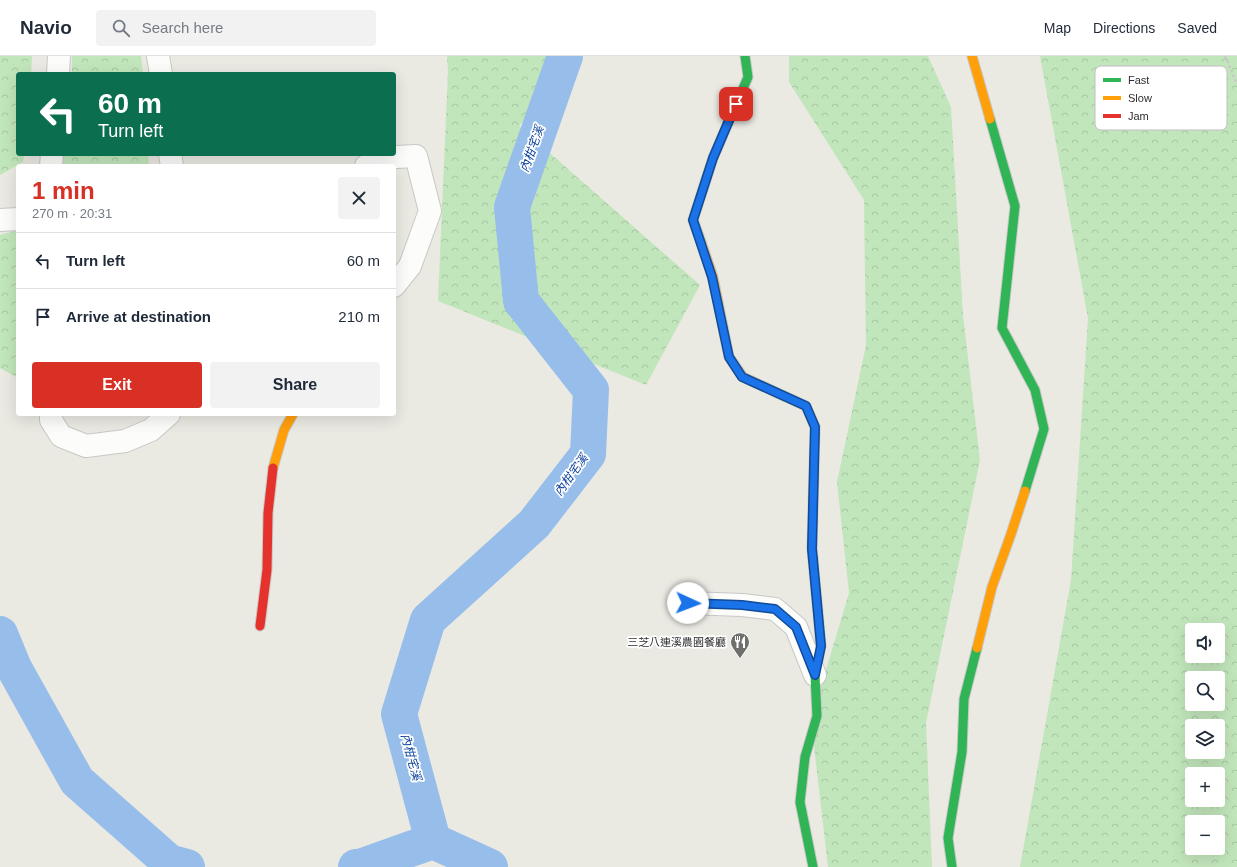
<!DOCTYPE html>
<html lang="en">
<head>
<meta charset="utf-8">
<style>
	body { margin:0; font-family:Arial,"Noto Sans TC",sans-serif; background:#f2f2f3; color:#1f2937; height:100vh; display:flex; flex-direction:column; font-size:15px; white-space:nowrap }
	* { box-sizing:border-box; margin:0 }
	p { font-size:13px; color:#747a83 }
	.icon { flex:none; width:22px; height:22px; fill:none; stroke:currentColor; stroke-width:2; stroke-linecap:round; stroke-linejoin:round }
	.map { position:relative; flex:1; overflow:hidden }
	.panel { position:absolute; left:16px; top:108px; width:380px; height:252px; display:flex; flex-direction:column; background:#fff; border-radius:4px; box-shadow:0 4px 16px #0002 }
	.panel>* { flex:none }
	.hud { position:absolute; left:16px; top:16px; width:380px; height:84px; border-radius:4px; box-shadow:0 4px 16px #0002; background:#0b6e4f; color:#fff; overflow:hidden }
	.tools { position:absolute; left:1185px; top:567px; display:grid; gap:8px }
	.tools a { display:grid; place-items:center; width:40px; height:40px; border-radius:4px; background:#fff; box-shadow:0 4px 16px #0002; font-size:20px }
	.pin { position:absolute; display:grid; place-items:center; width:34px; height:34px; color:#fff; margin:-17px; border-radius:8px; box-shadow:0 2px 6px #0006 }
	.me { position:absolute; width:44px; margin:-22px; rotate:92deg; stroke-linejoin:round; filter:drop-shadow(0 0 3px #0008) }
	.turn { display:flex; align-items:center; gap:14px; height:84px; padding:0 16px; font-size:18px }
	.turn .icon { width:52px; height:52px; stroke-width:2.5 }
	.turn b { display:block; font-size:28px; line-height:34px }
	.round { display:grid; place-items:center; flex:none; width:42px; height:42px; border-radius:4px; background:#f2f2f3 }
	.headline { display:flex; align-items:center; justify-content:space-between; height:68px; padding:0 16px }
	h1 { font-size:24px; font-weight:600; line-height:30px; color:#d93025 }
	.action { display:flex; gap:8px; margin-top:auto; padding:8px 16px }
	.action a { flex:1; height:46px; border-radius:4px; background:#d93025; color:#fff; font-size:16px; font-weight:600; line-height:46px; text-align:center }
	.action a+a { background:#f2f2f3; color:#1f2937 }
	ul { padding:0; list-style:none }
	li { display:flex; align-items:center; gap:12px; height:56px; padding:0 16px; border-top:1px solid #e0e1e3 }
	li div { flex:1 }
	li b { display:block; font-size:15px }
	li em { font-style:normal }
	header { display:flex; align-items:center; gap:24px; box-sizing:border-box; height:56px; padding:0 20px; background:#fff; border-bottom:1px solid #e0e1e3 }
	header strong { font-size:19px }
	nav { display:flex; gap:22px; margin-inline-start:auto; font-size:14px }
	.search { width:280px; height:36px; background:#f2f2f3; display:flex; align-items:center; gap:10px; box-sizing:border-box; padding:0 14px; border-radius:4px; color:#747a83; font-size:15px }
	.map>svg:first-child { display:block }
	.forest { fill:url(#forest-crowns); fill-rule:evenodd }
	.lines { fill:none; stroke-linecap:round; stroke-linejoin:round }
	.river { stroke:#97beea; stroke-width:36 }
	.street-casing { stroke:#c8c8c7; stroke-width:24 }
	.fast-casing { stroke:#c8c8c7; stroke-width:11 }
	.slow-casing { stroke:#c8c8c7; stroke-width:11 }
	.jam-casing { stroke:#c8c8c7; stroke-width:11 }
	.path { stroke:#cacac9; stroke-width:2.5; stroke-dasharray:3 2; stroke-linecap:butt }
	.street { stroke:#fcfcfb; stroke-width:22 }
	.fast { stroke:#30b455; stroke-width:9 }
	.slow { stroke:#ff9f0a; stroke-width:9 }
	.jam { stroke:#e5322d; stroke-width:9 }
	.route-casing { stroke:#114b97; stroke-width:10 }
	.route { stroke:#1a73e8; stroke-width:7 }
	.labels { text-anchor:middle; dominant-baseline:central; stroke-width:3.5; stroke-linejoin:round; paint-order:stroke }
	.poi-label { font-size:11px; fill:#2d2d2d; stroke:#fff; text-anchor:end }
	.water-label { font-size:12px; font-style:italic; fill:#0f449e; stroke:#fff }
	.key { fill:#fff; stroke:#c0c0c0; stroke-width:1 }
	.key-label { font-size:11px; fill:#2d2d2d }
</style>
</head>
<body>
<header>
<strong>Navio</strong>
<div class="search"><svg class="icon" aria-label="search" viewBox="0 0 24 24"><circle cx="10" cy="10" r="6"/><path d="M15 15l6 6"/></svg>Search here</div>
<nav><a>Map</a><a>Directions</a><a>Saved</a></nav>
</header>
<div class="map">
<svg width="1237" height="811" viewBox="0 0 1237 811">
	<defs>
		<pattern id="forest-crowns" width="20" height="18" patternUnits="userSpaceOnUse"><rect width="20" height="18" fill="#c2e6bc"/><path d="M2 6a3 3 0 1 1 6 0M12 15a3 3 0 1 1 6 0" fill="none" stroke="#a7c6a2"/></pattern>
	</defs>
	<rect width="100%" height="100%" fill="#eae9e2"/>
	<path class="forest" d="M0 0H32L31 18H18V98H24L23 106 0 119Z
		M72 0H141L143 18H72Z
		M447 0H573L574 11 519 70 700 229 646 329 438 245 448 15Z
		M789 0H928L951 51 963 259 980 404 926 667 932 811H828L811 664 849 537 837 426 866 289 864 144 789 26Z
		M1040 0H1237V811H1020L1071 524 1088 262ZM1192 574H1218V600H1192ZM1192 622H1218V648H1192ZM1192 670H1218V696H1192ZM1192 718H1218V744H1192ZM1192 766H1218V792H1192Z
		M59 98H148L149 110H57Z
		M18 174V322L0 312V179Z"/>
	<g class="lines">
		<path class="river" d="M0 578 14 612 77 725 169 806 187 811
			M433 785 399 658 428 564 534 468 588 398 591 334 521 245 512 151 565 0
			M356 811 363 810 433 785 490 811"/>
		<defs>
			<path id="street" d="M158 0 161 18
				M58 18 59 0
				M170 98 172 110
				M51 110 52 98
				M366 110 376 102 416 100 430 155 410 210 394 230
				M0 164 18 163
				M51 358V364L61 380 86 390 125 385 151 374 169 358
				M688 547 742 549 775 553 796 571 815 619"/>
			<path id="fast" d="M990 63 1015 150 1002 272 1035 334 1044 373 1025 435
				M701 186 693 164 713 102 748 21 745 0
				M813 503 821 590 815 619 817 660 805 701 800 746 813 811
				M952 811 948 782 962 696 964 643 977 592"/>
			<path id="slow" d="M972 0 990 63
				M701 186 713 221 729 301 743 321 784 340
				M273 412 284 374 293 358
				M977 592 992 531 1011 478 1025 435"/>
			<path id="jam" d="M784 340 806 350 815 371 812 493 813 503
				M260 570 267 514 268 457 273 412"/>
		</defs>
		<use href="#street" class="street-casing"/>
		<use href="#fast" class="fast-casing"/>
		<use href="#slow" class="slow-casing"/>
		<use href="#jam" class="jam-casing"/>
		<path class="path" d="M1225 0 1237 28"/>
		<use href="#street" class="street"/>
		<use href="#fast" class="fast"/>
		<use href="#slow" class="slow"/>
		<use href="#jam" class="jam"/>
	</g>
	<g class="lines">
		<defs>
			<path id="route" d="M688 547 742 549 775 553 796 571 815 619 821 590 812 493 815 371 806 350 742 321 729 301 712 221 693 164 713 102 736 48"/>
		</defs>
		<use href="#route" class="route-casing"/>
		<use href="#route" class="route"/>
	</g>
	<defs>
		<symbol id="restaurant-pin" viewBox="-11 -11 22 30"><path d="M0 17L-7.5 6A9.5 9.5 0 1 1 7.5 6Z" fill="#6f6f6c" stroke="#fff"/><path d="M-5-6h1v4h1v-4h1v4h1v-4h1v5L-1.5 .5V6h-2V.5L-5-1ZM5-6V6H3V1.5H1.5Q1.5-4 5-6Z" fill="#fff"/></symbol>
	</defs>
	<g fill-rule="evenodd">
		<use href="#restaurant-pin" x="729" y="575" width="22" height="30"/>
	</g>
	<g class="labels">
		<g class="poi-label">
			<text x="726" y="586">三芝八連溪農園餐廳</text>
		</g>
		<g class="water-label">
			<text transform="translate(532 93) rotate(-70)">內柑宅溪</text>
			<text transform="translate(571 419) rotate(-54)">內柑宅溪</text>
			<text transform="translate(411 701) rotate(75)">內柑宅溪</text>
		</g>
	</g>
	<rect x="1095" y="10" width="132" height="64" rx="6" class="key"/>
	<rect x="1103" y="22" width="18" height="4" fill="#30b455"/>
	<rect x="1103" y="40" width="18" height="4" fill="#ff9f0a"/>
	<rect x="1103" y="58" width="18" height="4" fill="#e5322d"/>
	<g class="key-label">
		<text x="1128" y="28">Fast</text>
		<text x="1128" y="46">Slow</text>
		<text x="1128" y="64">Jam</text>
	</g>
</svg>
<div class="tools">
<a><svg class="icon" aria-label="sound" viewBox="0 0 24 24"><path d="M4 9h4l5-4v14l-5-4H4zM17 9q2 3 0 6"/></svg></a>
<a><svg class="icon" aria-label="search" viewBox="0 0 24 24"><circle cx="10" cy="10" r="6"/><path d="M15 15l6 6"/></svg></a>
<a><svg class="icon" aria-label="layers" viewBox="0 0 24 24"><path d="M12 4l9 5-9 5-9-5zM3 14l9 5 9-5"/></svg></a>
<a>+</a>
<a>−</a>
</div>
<div class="pin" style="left:736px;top:48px;background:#d93025"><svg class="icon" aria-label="arrive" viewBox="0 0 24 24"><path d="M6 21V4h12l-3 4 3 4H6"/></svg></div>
<svg class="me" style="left:688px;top:547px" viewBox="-20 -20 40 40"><circle r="19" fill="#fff"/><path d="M0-13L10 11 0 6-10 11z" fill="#1a73e8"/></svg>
<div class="hud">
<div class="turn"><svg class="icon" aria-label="left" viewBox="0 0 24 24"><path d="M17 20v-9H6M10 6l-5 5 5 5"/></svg><div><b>60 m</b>Turn left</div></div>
</div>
<section class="panel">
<div class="headline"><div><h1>1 min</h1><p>270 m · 20:31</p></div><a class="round"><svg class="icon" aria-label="close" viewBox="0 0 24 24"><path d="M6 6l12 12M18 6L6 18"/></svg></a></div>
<ul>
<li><svg class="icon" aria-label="left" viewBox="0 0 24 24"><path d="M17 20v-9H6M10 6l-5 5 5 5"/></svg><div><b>Turn left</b></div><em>60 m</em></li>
<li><svg class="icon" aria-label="arrive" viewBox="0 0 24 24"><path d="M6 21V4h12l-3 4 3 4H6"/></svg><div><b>Arrive at destination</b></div><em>210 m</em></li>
</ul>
<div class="action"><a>Exit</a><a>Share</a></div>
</section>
</div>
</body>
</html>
